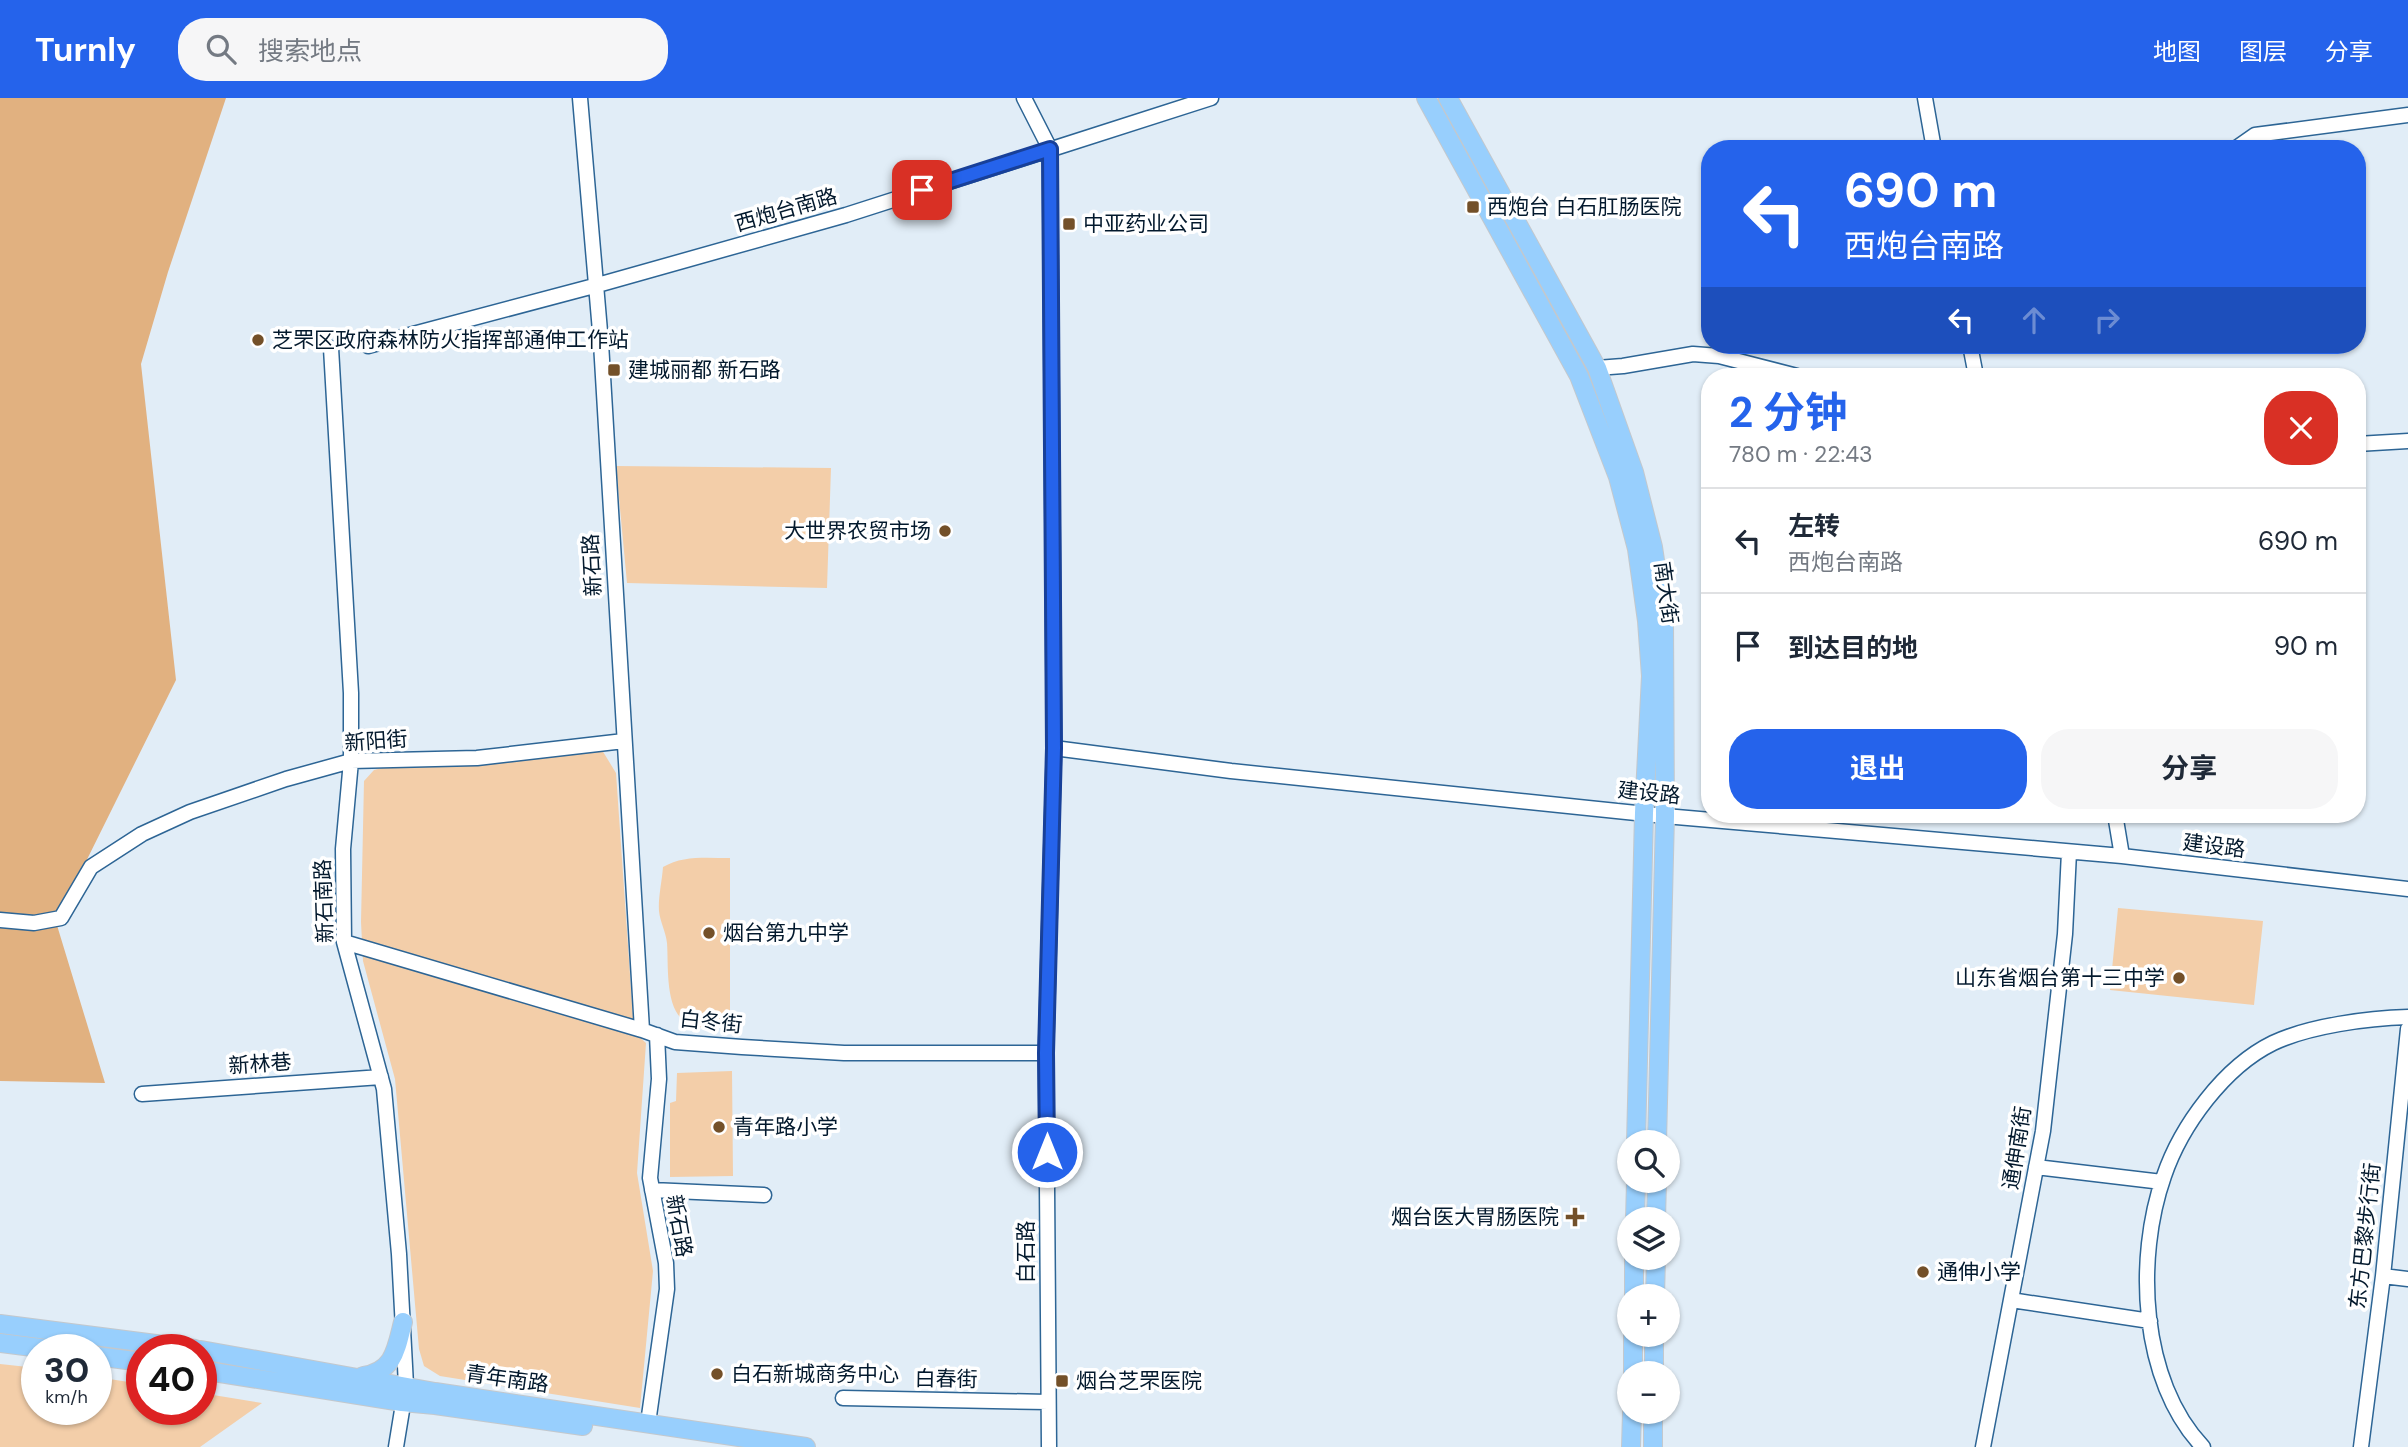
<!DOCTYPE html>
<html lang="zh">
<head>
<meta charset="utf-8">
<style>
	body { margin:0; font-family:"DM Sans","Noto Sans SC",sans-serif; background:#f6f6f7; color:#1f2937; height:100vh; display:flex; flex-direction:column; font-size:26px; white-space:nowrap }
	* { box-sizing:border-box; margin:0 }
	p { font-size:23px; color:#747a83 }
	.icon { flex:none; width:38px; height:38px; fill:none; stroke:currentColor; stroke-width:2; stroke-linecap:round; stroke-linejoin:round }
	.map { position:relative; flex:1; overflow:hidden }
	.drawer { position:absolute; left:1701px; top:270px; width:665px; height:455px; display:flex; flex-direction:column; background:#fff; border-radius:28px; box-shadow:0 2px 5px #0004 }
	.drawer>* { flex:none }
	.hud { position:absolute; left:1701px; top:42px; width:665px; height:214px; border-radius:28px; box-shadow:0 2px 5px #0004; background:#2563eb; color:#fff; overflow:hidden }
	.controls { position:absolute; left:1617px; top:1032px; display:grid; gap:14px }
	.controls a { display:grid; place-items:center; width:63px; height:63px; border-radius:50%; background:#fff; box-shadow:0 2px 5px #0004; font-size:35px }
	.speed { position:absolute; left:21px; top:1236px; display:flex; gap:14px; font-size:35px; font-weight:700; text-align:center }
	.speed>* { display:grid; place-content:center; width:91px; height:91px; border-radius:50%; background:#fff; box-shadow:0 2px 5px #0004; line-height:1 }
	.speed small { font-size:18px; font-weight:400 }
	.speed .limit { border:10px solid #d22; background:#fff; color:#111 }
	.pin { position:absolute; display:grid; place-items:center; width:60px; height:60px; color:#fff; margin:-30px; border-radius:14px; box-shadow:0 4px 10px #0006 }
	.me { position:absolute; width:77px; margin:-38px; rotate:0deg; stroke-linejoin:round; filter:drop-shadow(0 0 5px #0008) }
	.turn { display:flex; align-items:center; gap:24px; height:147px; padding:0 28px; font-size:32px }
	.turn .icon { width:91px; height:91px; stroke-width:2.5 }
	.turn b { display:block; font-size:49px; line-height:60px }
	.lanes { display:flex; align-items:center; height:66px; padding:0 28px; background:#0003; justify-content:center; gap:35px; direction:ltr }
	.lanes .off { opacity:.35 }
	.round { display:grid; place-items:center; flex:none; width:74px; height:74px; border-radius:28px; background:#f6f6f7 }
	.head { display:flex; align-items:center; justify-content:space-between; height:119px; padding:0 28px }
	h1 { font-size:42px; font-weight:700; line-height:52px; color:#2563eb }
	.button { display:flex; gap:14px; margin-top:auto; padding:14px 28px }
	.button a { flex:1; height:80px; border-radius:28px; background:#2563eb; color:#fff; font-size:28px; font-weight:700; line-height:80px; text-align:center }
	.button a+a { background:#f6f6f7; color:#1f2937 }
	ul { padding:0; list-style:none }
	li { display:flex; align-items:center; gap:21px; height:105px; padding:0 28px; border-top:2px solid #e0e1e3 }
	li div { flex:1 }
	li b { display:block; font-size:26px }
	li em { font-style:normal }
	header { display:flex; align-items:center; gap:42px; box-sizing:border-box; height:98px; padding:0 35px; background:#2563eb; color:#fff }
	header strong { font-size:33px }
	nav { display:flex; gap:38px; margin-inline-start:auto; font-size:24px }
	.search { width:490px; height:63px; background:#f6f6f7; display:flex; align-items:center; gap:18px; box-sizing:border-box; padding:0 24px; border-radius:28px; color:#747a83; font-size:26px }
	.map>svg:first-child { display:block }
	.green { fill:#f3cea9 }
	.forest { fill:#e1b180 }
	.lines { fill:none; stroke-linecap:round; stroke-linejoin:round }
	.minor-casing { stroke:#2d6595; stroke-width:17 }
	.major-casing { stroke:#c3c8cd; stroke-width:20 }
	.minor { stroke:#fff; stroke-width:14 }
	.major { stroke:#98cffd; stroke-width:18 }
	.route-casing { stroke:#184099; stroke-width:18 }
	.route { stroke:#2563eb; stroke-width:12 }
	.poi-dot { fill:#735029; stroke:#fff; stroke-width:2.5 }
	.labels { text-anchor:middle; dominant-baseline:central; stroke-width:7; stroke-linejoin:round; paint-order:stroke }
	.poi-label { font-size:21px; fill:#03192d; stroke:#fff; text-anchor:start }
	.street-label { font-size:21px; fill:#03192d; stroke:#fff }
</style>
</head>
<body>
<header>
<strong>Turnly</strong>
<div class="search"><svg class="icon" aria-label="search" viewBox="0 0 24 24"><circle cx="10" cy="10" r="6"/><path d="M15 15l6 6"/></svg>搜索地点</div>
<nav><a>地图</a><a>图层</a><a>分享</a></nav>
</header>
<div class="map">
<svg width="2408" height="1349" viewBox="0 0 2408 1349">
	<rect width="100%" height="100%" fill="#e1edf7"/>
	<path class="green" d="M616 368 831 370 827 490 627 485Z
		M602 652 616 675 634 934 646 945 637 1075 653 1173 640 1310 440 1278 424 1268 419 1251 395 981 363 863 361 824 364 683 374 672 386 669 480 667Z
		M730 760V922C721 927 709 931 699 929 663 925 669 873 667 845 666 834 660 824 659 813 658 800 662 783 663 769 683 757 707 760 730 760Z
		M2118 810 2263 823 2254 907 2110 892Z
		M732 973 733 1078 670 1079V1005L676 1003 677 975Z
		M0 1266 37 1270V1311H96V1279L142 1286V1311H201V1295L262 1305 200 1349H0Z"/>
	<path class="forest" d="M0 0H226L168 174 141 266 176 582 56 824 105 985 0 983Z"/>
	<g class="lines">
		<defs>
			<path id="minor" d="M580 0 601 245 642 932
				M1024 0 1050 51 1054 650 1046 955 1049 1349
				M1925 0 1934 51
				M2235 51 2255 37 2408 17
				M1970 247 1976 278
				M368 248 594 188 846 117 1211 0
				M331 250 351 595V663L343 751 344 844 384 991 399 1156 405 1268 406 1288 396 1349
				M1597 270 1623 268 1693 256 1719 258 1797 278
				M2357 346 2408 343
				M1054 650 1231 673 1665 718 2122 758 2408 791
				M2115 716 2122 758
				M0 822 34 825 61 820 91 769 142 736 190 714 286 681 351 663 477 660 624 643
				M344 844 642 932 675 944 742 949 844 955H1046
				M142 996 381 979
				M2036 1069 2162 1084
				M652 1092 764 1097
				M2383 1178 2408 1181
				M2011 1202 2150 1223
				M843 1300 1048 1304
				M648 1325 667 1191 666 1165 650 1080 659 981 657 937
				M1983 1349 2043 1033 2065 836 2069 754
				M2203 1349C2140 1283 2135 1160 2164 1078 2181 1028 2224 969 2273 945 2309 928 2368 920 2408 919
				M2361 1349 2383 1178 2408 931"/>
			<path id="major" d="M1426 0 1579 278 1618 379 1637 451 1647 523 1651 578 1644 715 1636 1045
				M1448 0 1597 270 1634 374 1653 449 1664 522 1665 718 1657 1045
				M1635 1122 1636 1083
				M1656 1122 1657 1083
				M1634 1199V1160
				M1655 1199 1656 1160
				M0 1226 195 1251
				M0 1245 48 1251
				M201 1252 435 1294 806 1349
				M96 1258 142 1264
				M201 1272 402 1304 435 1307 583 1328
				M1633 1276V1237
				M1654 1276V1237
				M363 1278C394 1273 396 1252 403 1224
				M1631 1349 1632 1314
				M1653 1349V1314"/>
		</defs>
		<use href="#minor" class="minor-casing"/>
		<use href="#major" class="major-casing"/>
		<use href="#minor" class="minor"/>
		<use href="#major" class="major"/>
	</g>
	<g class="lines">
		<defs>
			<path id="route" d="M922 92 1050 51 1054 650 1046 955 1047 1054"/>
		</defs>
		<use href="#route" class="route-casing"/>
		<use href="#route" class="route"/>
	</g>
	<g class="poi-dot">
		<rect x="1466" y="102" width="14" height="14" rx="3.5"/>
		<rect x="1062" y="119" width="14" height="14" rx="3.5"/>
		<circle cx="258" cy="242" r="7"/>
		<rect x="607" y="265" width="14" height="14" rx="3.5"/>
		<circle cx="945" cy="433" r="7"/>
		<circle cx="709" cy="835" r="7"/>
		<circle cx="2179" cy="880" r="7"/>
		<circle cx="719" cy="1029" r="7"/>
		<path d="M1571.5 1108.5h7v7h7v7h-7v7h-7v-7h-7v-7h7z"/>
		<circle cx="1923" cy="1174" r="7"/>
		<circle cx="717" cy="1276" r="7"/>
		<rect x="1055" y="1276" width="14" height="14" rx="3.5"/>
	</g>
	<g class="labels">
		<g class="poi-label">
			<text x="1487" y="109">西炮台 白石肛肠医院</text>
			<text x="1083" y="126">中亚药业公司</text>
			<text x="272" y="242">芝罘区政府森林防火指挥部通伸工作站</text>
			<text x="628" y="272">建城丽都 新石路</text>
			<text x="931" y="433" text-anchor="end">大世界农贸市场</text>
			<text x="723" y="835">烟台第九中学</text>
			<text x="2165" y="880" text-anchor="end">山东省烟台第十三中学</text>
			<text x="733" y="1029">青年路小学</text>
			<text x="1559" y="1119" text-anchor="end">烟台医大胃肠医院</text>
			<text x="1937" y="1174">通伸小学</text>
			<text x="731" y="1276">白石新城商务中心</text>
			<text x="1076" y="1283">烟台芝罘医院</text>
		</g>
		<g class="street-label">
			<text transform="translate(786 112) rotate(-16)">西炮台南路</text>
			<text transform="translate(592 467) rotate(-93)">新石路</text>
			<text transform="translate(1666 495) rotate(82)">南大街</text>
			<text transform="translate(376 643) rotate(-4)">新阳街</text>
			<text transform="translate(1649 695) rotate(6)">建设路</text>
			<text transform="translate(2214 748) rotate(7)">建设路</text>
			<text transform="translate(324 803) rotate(-92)">新石南路</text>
			<text transform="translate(711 924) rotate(6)">白冬街</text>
			<text transform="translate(260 966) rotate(-4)">新林巷</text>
			<text transform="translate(2017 1050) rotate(-81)">通伸南街</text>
			<text transform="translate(679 1128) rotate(80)">新石路</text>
			<text transform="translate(2365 1138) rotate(-84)">东方巴黎步行街</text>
			<text transform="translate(1026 1154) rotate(-90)">白石路</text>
			<text transform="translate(507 1281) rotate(8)">青年南路</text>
			<text transform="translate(946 1281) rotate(1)">白春街</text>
		</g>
	</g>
</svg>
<div class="controls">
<a><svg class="icon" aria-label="search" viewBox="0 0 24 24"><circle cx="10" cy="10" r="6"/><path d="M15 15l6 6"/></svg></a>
<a><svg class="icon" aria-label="layers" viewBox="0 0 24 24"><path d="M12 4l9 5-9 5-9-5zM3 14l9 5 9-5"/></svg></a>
<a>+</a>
<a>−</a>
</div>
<div class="speed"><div>30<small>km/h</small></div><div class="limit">40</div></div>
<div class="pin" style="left:922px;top:92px;background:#d93025"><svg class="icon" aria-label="arrive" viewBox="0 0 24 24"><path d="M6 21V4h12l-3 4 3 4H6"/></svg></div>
<svg class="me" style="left:1047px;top:1054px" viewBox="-20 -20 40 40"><circle r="17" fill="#2563eb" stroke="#fff" stroke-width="3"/><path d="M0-11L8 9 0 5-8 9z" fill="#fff"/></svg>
<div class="hud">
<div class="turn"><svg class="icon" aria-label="left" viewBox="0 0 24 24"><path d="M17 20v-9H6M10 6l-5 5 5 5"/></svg><div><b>690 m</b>西炮台南路</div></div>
<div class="lanes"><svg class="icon" aria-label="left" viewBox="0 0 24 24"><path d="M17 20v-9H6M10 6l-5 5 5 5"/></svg><svg class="icon off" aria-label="ahead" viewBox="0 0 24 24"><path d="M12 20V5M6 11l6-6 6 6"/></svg><svg class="icon off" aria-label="right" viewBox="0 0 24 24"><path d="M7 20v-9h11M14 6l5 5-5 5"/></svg></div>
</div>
<section class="drawer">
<div class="head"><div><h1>2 分钟</h1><p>780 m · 22:43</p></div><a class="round" style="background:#d93025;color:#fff"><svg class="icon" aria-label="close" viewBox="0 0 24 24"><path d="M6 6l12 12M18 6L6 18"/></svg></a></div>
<ul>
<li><svg class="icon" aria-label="left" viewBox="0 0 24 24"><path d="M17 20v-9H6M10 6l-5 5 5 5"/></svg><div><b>左转</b><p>西炮台南路</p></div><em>690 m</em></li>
<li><svg class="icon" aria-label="arrive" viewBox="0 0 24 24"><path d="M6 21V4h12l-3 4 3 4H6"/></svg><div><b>到达目的地</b></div><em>90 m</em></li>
</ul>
<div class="button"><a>退出</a><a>分享</a></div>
</section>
</div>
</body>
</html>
